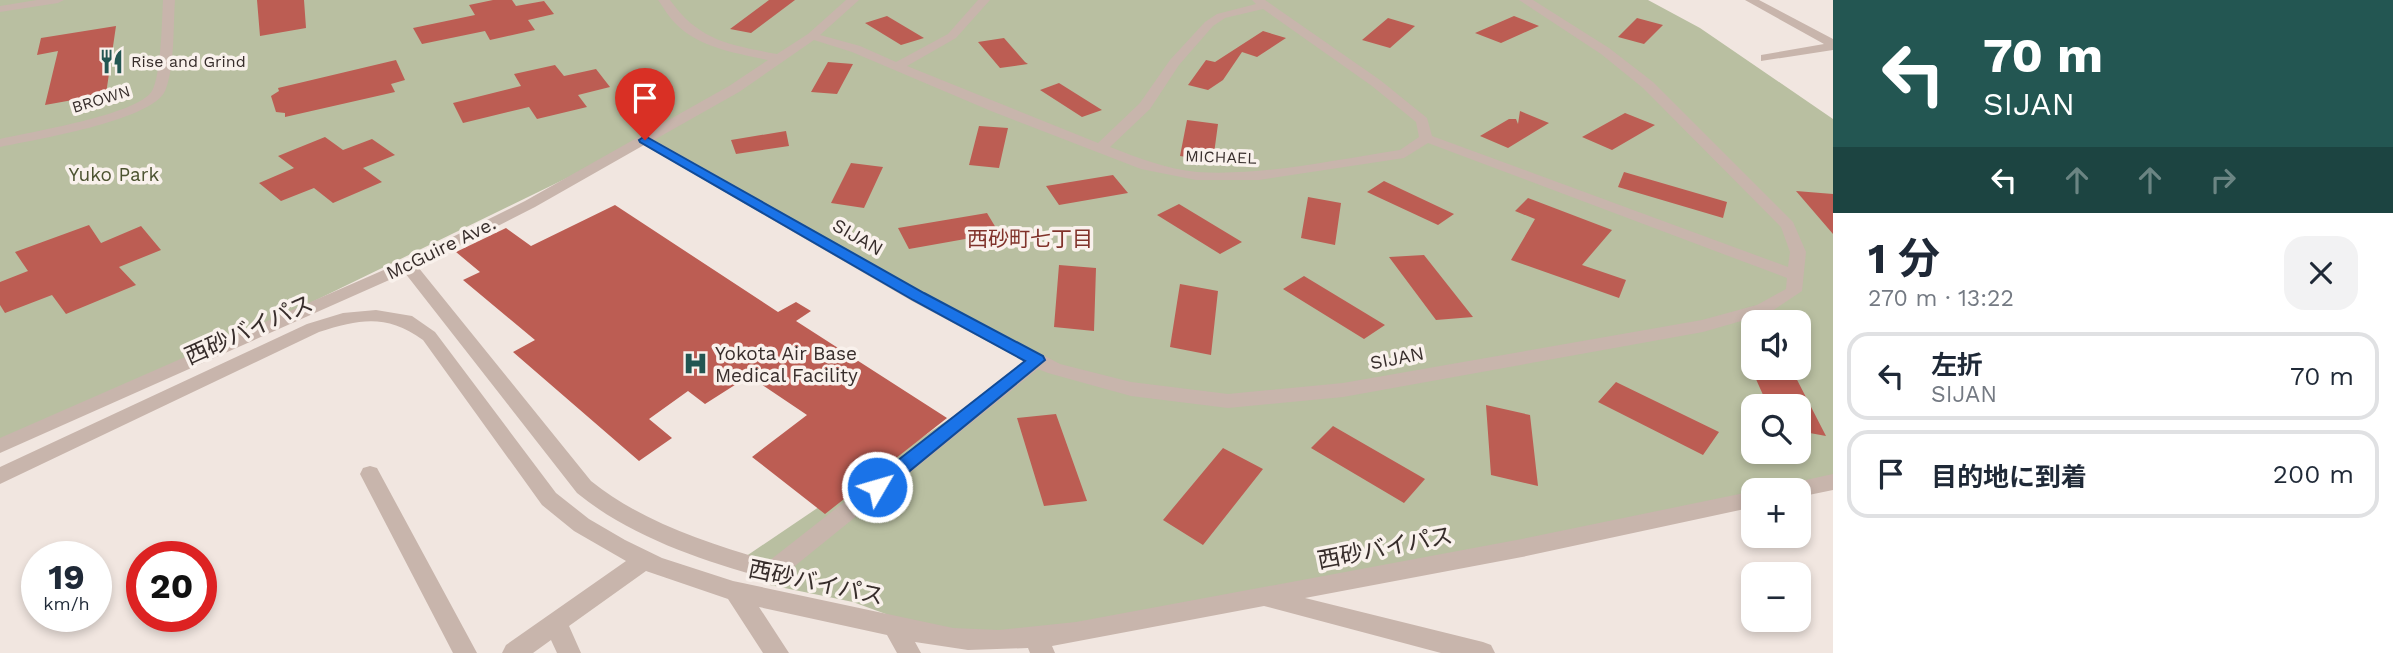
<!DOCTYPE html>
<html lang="ja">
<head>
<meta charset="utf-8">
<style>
	body { margin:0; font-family:"Work Sans","Noto Sans JP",sans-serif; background:#f2f2f3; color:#1f2937; height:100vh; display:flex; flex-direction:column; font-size:26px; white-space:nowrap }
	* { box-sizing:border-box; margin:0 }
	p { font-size:23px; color:#747a83 }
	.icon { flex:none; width:38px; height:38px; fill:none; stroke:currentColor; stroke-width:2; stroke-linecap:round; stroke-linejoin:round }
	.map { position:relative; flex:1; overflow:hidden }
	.details { display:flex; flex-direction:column; background:#fff; width:560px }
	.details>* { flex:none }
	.banner { background:#235652; color:#fff; overflow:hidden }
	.controls { position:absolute; left:1741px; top:310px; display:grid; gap:14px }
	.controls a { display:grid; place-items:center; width:70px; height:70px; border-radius:14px; background:#fff; box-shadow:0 4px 10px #0003; font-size:35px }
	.speed { position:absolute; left:21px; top:541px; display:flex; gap:14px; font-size:35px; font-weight:700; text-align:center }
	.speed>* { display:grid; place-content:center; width:91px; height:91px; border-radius:50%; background:#fff; box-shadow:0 4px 10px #0003; line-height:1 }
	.speed small { font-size:18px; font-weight:400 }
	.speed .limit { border:10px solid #d22; background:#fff; color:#111 }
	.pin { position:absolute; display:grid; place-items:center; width:60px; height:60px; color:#fff; margin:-72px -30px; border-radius:50% 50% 50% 0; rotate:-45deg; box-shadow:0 0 7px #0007 }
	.pin .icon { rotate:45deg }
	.me { position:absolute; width:77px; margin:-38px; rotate:52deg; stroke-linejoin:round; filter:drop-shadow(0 0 5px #0008) }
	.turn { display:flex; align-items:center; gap:24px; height:147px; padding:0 35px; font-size:32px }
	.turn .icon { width:91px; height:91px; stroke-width:2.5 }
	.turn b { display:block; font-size:49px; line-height:60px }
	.lanes { display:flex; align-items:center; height:66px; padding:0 35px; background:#0003; justify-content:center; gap:35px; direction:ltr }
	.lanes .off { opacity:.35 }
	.round { display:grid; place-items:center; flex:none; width:74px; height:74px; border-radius:21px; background:#f2f2f3 }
	.headline { display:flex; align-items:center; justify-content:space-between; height:119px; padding:0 35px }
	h1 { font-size:42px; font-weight:700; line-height:52px }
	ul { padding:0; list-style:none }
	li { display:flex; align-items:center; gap:21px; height:88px; margin:0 14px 10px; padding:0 21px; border:4px solid #e0e1e3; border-radius:21px }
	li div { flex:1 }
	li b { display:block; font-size:26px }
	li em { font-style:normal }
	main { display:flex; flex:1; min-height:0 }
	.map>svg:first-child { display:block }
	.green { fill:#b9bfa1; fill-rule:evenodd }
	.building { fill:#bc5d53 }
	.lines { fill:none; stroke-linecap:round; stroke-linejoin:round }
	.minor { fill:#c8b5ac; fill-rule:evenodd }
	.route { fill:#1a73e8; stroke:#114b97; stroke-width:2 }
	.labels { text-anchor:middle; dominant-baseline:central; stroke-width:7; stroke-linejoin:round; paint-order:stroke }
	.far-poi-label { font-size:16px; fill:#372d2b; stroke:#f9f1ec; text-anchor:start }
	.far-street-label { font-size:16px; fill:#372d2b; stroke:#f9f1ec }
	.park-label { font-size:19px; fill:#4c5330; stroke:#f9f1ec }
	.street-label { font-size:19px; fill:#372d2b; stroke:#f9f1ec }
	.poi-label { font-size:19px; fill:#372d2b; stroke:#f9f1ec; text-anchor:start }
	.neighbourhood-label { font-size:21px; fill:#80322a; stroke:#f9f1ec }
	.near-street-label { font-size:23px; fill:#372d2b; stroke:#f9f1ec }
</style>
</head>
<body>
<main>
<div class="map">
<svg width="1833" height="653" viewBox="0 0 1833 653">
	<rect width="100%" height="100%" fill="#f1e6e0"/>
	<path class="green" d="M0 0H1648L1700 28 1833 119V482L1795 490H1754L1753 499 1265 598 954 639 853 602 770 585 779 577 739 561 1032 363 645 140 189 362 0 445ZM1754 322H1799V368H1754ZM1754 406H1799V452H1754Z"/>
	<path class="building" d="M257 0H304L306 28 260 36Z
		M493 0H512L516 6 544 1 554 14 528 20 535 30 490 40 485 31 422 44 413 28 475 15 469 5Z
		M769 0H795L751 33 730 29Z
		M887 16 924 38 901 45 865 23Z
		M1514 16 1539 26 1501 43 1475 33Z
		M1388 18 1415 26 1390 48 1362 40Z
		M1637 18 1663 25 1644 44 1618 37Z
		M116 26 106 94 45 105 58 51 37 55 41 38Z
		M1263 31 1286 38 1257 57 1242 52 1223 80 1208 90 1188 85 1206 60 1215 62Z
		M1004 38 1025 62 1028 64 1000 68 978 42Z
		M396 60 405 80 391 84 395 92 285 117V113L276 112 271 96 279 91 278 88Z
		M828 62 853 64 837 94 811 92Z
		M555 65 564 76 596 69 610 87 578 95 587 107 537 119 529 107 463 123 453 103 521 86 514 74Z
		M1059 83 1102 110 1082 117 1040 90Z
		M1520 111 1549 123 1508 148 1480 136 1509 119H1516L1518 124Z
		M1625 113 1655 125 1612 150 1582 137Z
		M1187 120 1218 124 1213 161 1180 156Z
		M979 126 1008 128 999 168 969 165Z
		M786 131 789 146 736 154 731 140Z
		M325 137 343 150 372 139 395 155 363 168 382 182 333 203 314 188 281 201 259 183 294 168 278 156Z
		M851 163 883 167 864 208 831 203Z
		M1624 172 1727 202 1723 218 1618 187Z
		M1113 175 1128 193 1059 205 1046 186Z
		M1384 181 1454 214 1438 225 1367 192Z
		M1796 191 1833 194V234Z
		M1308 197 1341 203 1335 245 1301 238Z
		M1528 198 1612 230 1582 265 1626 280 1619 298 1511 260 1535 219 1515 211Z
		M1179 204 1242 242 1220 254 1157 215Z
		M615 205 778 312 796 302 811 311 796 321 947 418 825 514 752 457 807 415 749 376 705 404 688 391 649 419 672 438 639 461 513 352 535 340 463 280 480 272 456 252 506 228 531 246Z
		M987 213 999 233 909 249 898 228Z
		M89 225 101 243 141 226 161 250 119 267 136 285 66 314 52 295 5 313 0 305V282L28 271 15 252Z
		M1424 255 1473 317 1436 320 1389 257Z
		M1059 265 1096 268 1094 331 1054 327Z
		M1304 276 1385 325 1364 339 1283 289Z
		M1180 284 1218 291 1211 355 1170 347Z
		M1751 368 1793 372 1826 436 1799 431V406H1768Z
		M1616 382 1719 432 1703 455 1598 402Z
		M1486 405 1530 415 1538 486 1491 475Z
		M1056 414 1087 501 1044 506 1017 418Z
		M1333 426 1425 479 1404 503 1311 448Z
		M1223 448 1263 469 1203 545 1163 520Z"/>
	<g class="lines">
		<path class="minor" d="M37 0H64L58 3 0 12V6Z
			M163 0H175C173 26 175 68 165 91 151 121 33 140 0 147V139C30 132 137 115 152 91 161 76 162 20 163 0Z
			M658 0H670C699 41 730 45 777 54L808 34 846 0H859L820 35 860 46 896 62 948 34 978 0H990L956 38 907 66 1098 143 1140 103 1170 60 1205 22 1217 14 1256 4 1252 0H1265L1380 80 1427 118 1432 136 1788 267 1790 252 1781 227 1643 88 1601 54 1519 0H1533L1609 48 1653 82 1793 222 1806 252 1802 291 1769 313 1703 332 1343 397 1228 408 1131 396 1048 373 1038 369 780 578 772 580C704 561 632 538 577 493L405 273 0 453V438L402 262 525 201 729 86 768 60C736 53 699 48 675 23 668 16 664 8 658 0ZM1263 9 1372 86 1416 122 1419 137 1400 150C1333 160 1265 176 1197 172 1167 169 1138 158 1110 147L1150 109 1179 65 1213 26 1225 18ZM814 40 852 52 991 111 1141 169 1196 180H1259L1404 158 1428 143 1787 278 1786 289 1757 305 1702 320 1343 383 1228 394 1131 382 1060 364 924 293 654 140 739 92ZM644 145 912 301 1024 361 769 561C707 543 642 522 591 481L418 267 535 207Z
			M1745 0H1759L1833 39V50L1761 61V55L1824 44Z
			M376 310 412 316 435 332 556 493 589 519 625 540 662 558 733 581 953 628 999 630 1076 622 1522 539 1754 491V507L1522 557 1305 598 1483 642 1491 645 1495 653H1441L1264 606 1052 646 1055 653H1030L1028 648 968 650 915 642 921 653H897L887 635 759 607 789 653H763L728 599 646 571 569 626 581 653H557L551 640 533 653H502L506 645 626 561 574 531 542 505 423 340C386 314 361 319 319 332L0 484V467L307 324 343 313Z
			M370 466 377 468 477 653H453L360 474 363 468Z
			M1833 474V490L1799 497V490H1785L1788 484Z"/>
	</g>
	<path class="route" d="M645 136 924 293 1043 356 1045 360 884 492 877 494 870 492 868 487 870 482 1025 361 913 300 640 142 639 140Z"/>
	<defs>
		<symbol id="restaurant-bare" viewBox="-9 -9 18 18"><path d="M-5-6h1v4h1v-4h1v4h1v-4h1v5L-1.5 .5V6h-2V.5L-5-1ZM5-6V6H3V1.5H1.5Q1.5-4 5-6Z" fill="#235652" stroke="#f9f1ec" stroke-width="2.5" paint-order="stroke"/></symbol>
		<symbol id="hospital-bare" viewBox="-9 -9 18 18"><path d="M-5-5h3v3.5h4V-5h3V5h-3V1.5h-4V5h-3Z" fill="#235652" stroke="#f9f1ec" stroke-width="2.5" paint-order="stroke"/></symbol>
	</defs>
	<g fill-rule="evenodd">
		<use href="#restaurant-bare" x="94" y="44" width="35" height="35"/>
		<use href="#hospital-bare" x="678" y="346" width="35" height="35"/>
	</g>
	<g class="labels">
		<g class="far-poi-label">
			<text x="131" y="61">Rise and Grind</text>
		</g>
		<g class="far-street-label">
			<text transform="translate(101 99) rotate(-17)">BROWN</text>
			<text transform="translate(1221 157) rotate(2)">MICHAEL</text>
		</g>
		<g class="park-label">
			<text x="114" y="174">Yuko Park</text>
		</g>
		<g class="street-label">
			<text transform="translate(858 237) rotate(30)">SIJAN</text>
			<text transform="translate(441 248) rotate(-26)">McGuire Ave.</text>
			<text transform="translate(1397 358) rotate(-11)">SIJAN</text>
		</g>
		<g class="poi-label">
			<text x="715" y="353">Yokota Air Base<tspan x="715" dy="22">Medical Facility</tspan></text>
		</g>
		<g class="neighbourhood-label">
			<text x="1030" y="238">西砂町七丁目</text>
		</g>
		<g class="near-street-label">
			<text transform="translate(249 330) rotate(-24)">西砂バイパス</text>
			<text transform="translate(1385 548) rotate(-11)">西砂バイパス</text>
			<text transform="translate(816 583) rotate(12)">西砂バイパス</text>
		</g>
	</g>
</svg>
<div class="controls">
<a><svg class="icon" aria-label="sound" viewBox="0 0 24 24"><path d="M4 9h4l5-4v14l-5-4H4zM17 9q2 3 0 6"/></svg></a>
<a><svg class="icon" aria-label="search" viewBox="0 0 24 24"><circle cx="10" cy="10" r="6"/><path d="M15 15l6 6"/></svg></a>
<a>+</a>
<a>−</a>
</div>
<div class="speed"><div>19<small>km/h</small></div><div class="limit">20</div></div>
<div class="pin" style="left:645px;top:140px;background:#d93025"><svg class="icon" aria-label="arrive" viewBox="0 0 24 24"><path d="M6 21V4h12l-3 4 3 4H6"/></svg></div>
<svg class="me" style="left:877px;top:487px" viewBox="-20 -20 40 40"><circle r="17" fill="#1a73e8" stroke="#fff" stroke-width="3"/><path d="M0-11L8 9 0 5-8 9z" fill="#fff"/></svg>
</div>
<section class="details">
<div class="banner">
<div class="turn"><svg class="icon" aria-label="left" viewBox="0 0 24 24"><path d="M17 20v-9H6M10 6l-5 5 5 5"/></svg><div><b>70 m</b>SIJAN</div></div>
<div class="lanes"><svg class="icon" aria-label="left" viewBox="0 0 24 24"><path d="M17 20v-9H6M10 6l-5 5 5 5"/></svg><svg class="icon off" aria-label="ahead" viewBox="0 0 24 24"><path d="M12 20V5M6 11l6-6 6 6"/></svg><svg class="icon off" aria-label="ahead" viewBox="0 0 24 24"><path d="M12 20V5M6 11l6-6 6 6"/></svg><svg class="icon off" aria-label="right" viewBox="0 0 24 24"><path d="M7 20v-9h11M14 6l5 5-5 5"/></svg></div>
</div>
<div class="headline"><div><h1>1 分</h1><p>270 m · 13:22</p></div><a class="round"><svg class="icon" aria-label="close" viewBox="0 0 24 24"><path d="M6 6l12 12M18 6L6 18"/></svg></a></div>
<ul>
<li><svg class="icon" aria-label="left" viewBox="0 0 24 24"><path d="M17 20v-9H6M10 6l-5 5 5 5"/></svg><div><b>左折</b><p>SIJAN</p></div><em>70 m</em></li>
<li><svg class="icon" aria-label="arrive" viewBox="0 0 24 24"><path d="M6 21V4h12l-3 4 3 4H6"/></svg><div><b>目的地に到着</b></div><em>200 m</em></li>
</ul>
</section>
</main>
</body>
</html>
